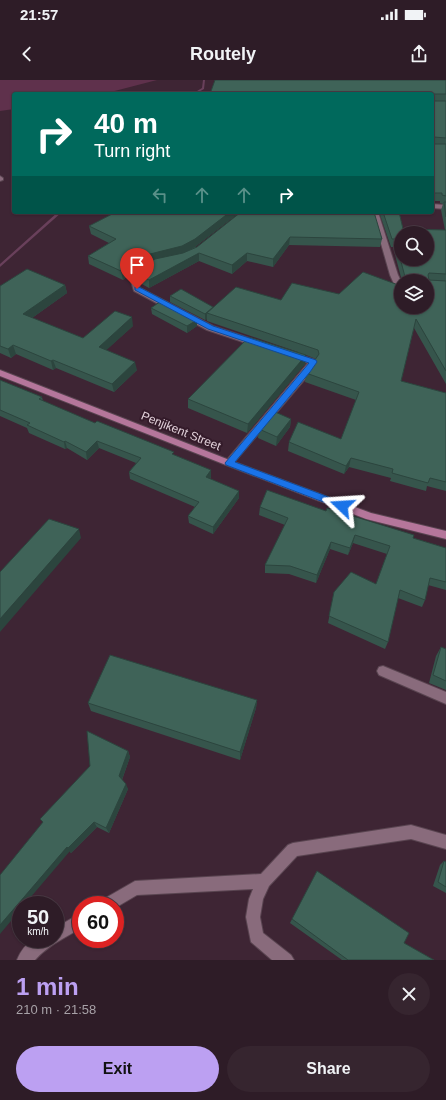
<!DOCTYPE html>
<html lang="en">
<head>
<meta charset="utf-8">
<style>
	body { margin:0; font-family:Arial,sans-serif; background:#36252f; color:#f1f3f6; height:100vh; display:flex; flex-direction:column; font-size:15px; white-space:nowrap }
	* { box-sizing:border-box; margin:0 }
	p { font-size:13px; color:#a7a1a7 }
	.icon { flex:none; width:22px; height:22px; fill:none; stroke:currentColor; stroke-width:2; stroke-linecap:round; stroke-linejoin:round }
	.map { position:relative; height:880px; overflow:hidden }
	.sheet { display:flex; flex-direction:column; background:#2e1c27; flex:1 }
	.sheet>* { flex:none }
	.guide { position:absolute; left:12px; top:12px; width:422px; height:122px; border-radius:4px; box-shadow:0 1px 3px #0004,0 0 0 1px #493a44; background:#00695c; color:#fff; overflow:hidden }
	.tools { position:absolute; left:394px; top:146px; display:grid; gap:8px }
	.tools a { display:grid; place-items:center; width:40px; height:40px; border-radius:50%; background:#2e1c27; box-shadow:0 1px 3px #0004,0 0 0 1px #493a44; font-size:20px }
	.speed { position:absolute; left:12px; top:816px; display:flex; gap:8px; font-size:20px; font-weight:700; text-align:center }
	.speed>* { display:grid; place-content:center; width:52px; height:52px; border-radius:50%; background:#2e1c27; box-shadow:0 1px 3px #0004,0 0 0 1px #493a44; line-height:1 }
	.speed small { font-size:10px; font-weight:400 }
	.speed .limit { border:6px solid #d22; background:#fff; color:#111 }
	.pin { position:absolute; display:grid; place-items:center; width:34px; height:34px; color:#fff; margin:-41px -17px; border-radius:50% 50% 50% 0; rotate:-45deg; box-shadow:0 0 4px #0007 }
	.pin .icon { rotate:45deg }
	.me { position:absolute; width:44px; margin:-22px; rotate:290deg; stroke-linejoin:round; filter:drop-shadow(0 0 3px #0008) }
	.turn { display:flex; align-items:center; gap:14px; height:84px; padding:0 16px; font-size:18px }
	.turn .icon { width:52px; height:52px; stroke-width:2.5 }
	.turn b { display:block; font-size:28px; line-height:34px }
	.lanes { display:flex; align-items:center; height:38px; padding:0 16px; background:#0003; justify-content:center; gap:20px; direction:ltr }
	.lanes .off { opacity:.35 }
	.round { display:grid; place-items:center; flex:none; width:42px; height:42px; border-radius:21px; background:#36252f }
	.summary { display:flex; align-items:center; justify-content:space-between; height:68px; padding:0 16px }
	h1 { font-size:24px; font-weight:800; line-height:30px; color:#bca0f2 }
	.button { display:flex; gap:8px; margin-top:auto; padding:8px 16px }
	.button a { flex:1; height:46px; border-radius:24px; background:#bca0f2; color:#111; font-size:16px; font-weight:800; line-height:46px; text-align:center }
	.button a+a { background:#36252f; color:#f1f3f6 }
	.status { display:flex; justify-content:space-between; align-items:center; height:28px; padding:0 20px; background:#2e1c27; direction:ltr }
	.status svg { height:11px; fill:currentColor }
	header { display:flex; justify-content:space-between; align-items:center; height:52px; padding:0 16px; background:#2e1c27; font-size:18px; font-weight:800 }
	.map>svg:first-child { display:block }
	.green { fill:#5f314c }
	.lines { fill:none; stroke-linecap:round; stroke-linejoin:round }
	.stream { fill:#69405b; fill-rule:evenodd }
	.minor-casing { stroke:#594450; stroke-width:2 }
	.primary-casing { stroke:#594450; stroke-width:2 }
	.minor { fill:#896b7c; fill-rule:evenodd }
	.primary { fill:#b5769b; fill-rule:evenodd }
	.wall { fill:#36554c }
	.shaded-wall { fill:#2c453e }
	.building { fill:#3f6358; stroke:#2c453e; fill-rule:evenodd }
	.route { fill:#1a73e8; stroke:#114b97 }
	.labels { text-anchor:middle; dominant-baseline:central; stroke-width:4; stroke-linejoin:round; paint-order:stroke }
	.street-label { font-size:12px; fill:#e2d1da; stroke:#341b2a }
</style>
</head>
<body>
<div class="status"><b>21:57</b><svg viewBox="0 0 49 12"><path d="M0 12V9h3v3zM5 12V6h3v6zM10 12V3h3v9zM15 12V0h3v12zM26 1h20v11H26zM47 4h2v5h-2z"/></svg></div>
<header><svg class="icon" aria-label="back" viewBox="0 0 24 24"><path d="M15 5l-7 7 7 7"/></svg>Routely<svg class="icon" aria-label="share" viewBox="0 0 24 24"><path d="M12 15V3M7 8l5-5 5 5M5 13v7h14v-7"/></svg></header>
<div class="map">
<svg width="446" height="880" viewBox="0 0 446 880">
	<rect width="100%" height="100%" fill="#3e2534"/>
	<path class="green" d="M0 0H157L103 14H14V29L0 31Z"/>
	<g class="lines">
		<path class="stream" d="M203 0H205L204 9 195 14H192L202 8Z
			M58 132H62L0 187V184Z"/>
		<defs>
			<path id="minor" d="M0 96 3 98V100L0 101Z
				M432 124 446 125V129L432 128Z
				M372 132H378L398 195 401 201V206L394 204 390 195Z
				M150 184 154 186 152 187 137 196 140 208 213 246 261 262V266H255L207 250 134 211 129 195Z
				M294 273 316 280 317 282 311 292 232 385H226L224 383 226 381 308 283 291 278 290 276Z
				M383 586 446 612V624L379 595 377 591 379 587Z
				M411 745 446 755V769L411 759 297 776 269 806 263 819 260 837 263 853 291 875 294 880H272L251 862 246 837 249 819 253 809 137 815 115 828V825H100L102 820 135 801 261 794 288 765 293 763Z
				M81 833V848C65 858 47 866 35 880H17C26 859 35 859 55 859V848Z"/>
			<path id="primary" d="M0 290 232 381 371 433 446 451V459L366 439 226 385 0 296Z"/>
		</defs>
		<use href="#minor" class="minor-casing"/>
		<use href="#primary" class="primary-casing"/>
		<use href="#minor" class="minor"/>
		<use href="#primary" class="primary"/>
	</g>
	<path class="wall" d="M446 0V304L414 248 401 301 446 313V411L427 406 426 411 390 401 391 398 349 387 344 394 288 371 289 362 341 359 356 320 305 302 306 293 316 279 306 275 305 284 247 353 188 328V319L298 272 207 241V239L205 240 170 222V216L213 227 339 214 401 227 427 201H402L393 167H391L379 132H399L403 149 445 150 441 130 443 124 440 123V121H432V14Z
		M124 132H240L195 167H197L241 132 382 159 380 167 289 165 273 187 247 181 232 194 199 181 149 208 140 203 139 197 138 188 147 183 142 185 135 189 123 200 89 184 88 176 109 163 91 154 89 146 121 134Z
		M65 205 67 213 32 238 83 258 133 246 106 270 137 290 114 312 56 288 53 290 16 274 11 278 0 273V206Z
		M151 228 197 246 187 253 152 234Z
		M0 300 42 317 43 321 95 343 174 375 211 397 210 399 239 411V418L213 454 189 443 188 436 195 427 130 399 129 392 136 383 99 368 87 380 67 368 65 369 29 353 27 348 0 336Z
		M291 339 290 347 276 366 258 358 259 349Z
		M260 427 326 431 446 468V510L428 505 425 520 422 527 398 518 388 562 385 569 328 543 334 512 376 504 387 474 353 463 348 475 330 469 316 503 289 494 265 493V485L285 445 259 435Z
		M441 567 446 569V610L429 603 436 576Z
		M257 620 256 628 240 680 91 631 88 623Z
		M128 671 130 677 122 700 128 709 109 753 97 747 71 773 43 742 40 739Z
		M444 781 446 782V813L433 806 440 785Z
		M292 839 404 863 434 880H342L290 843Z"/>
	<path class="shaded-wall" d="M230 132H240L195 167 182 174 142 185 135 189 123 200 121 191 134 180Z
		M290 157 289 165 273 187V179Z
		M199 173V181L149 208V200Z
		M247 173V181L232 194V185Z
		M65 205 67 213 25 243 23 234Z
		M207 233V239L205 240V234Z
		M132 237 133 246 100 276 99 267Z
		M197 240V246L187 253V246Z
		M13 265 16 274 11 278 8 269Z
		M306 275 305 284 247 353 248 344Z
		M53 280 56 288 53 290 51 281Z
		M135 282 137 290 114 312 112 304Z
		M291 339 290 347 276 366 277 357Z
		M65 361 67 368 65 369 64 362Z
		M97 361 99 368 87 380 86 372Z
		M351 378 349 387 344 394 346 386Z
		M211 390V397L206 404V397Z
		M239 411V418L213 454V447Z
		M79 449 81 458 0 552V539Z
		M355 455 353 463 348 475 350 468Z
		M331 462 330 469 316 503 317 495Z
		M257 620 256 628 240 680V672Z
		M128 671 130 677 121 702 119 696Z
		M126 704 128 709 109 753 106 748Z
		M94 742 97 747 71 773 68 768Z
		M67 767 70 771 24 825H21V829L0 854V845Z"/>
	<path class="building" d="M215 0H446V14H434L432 16 434 21H446V58L434 57 432 58 434 64H446V116L442 115V113H432V14H210Z
		M444 122H446V137Z
		M116 132 121 134 124 132H230L195 159 182 166 142 176 134 180 121 191 88 176 116 159 89 146Z
		M241 132H374L382 159 290 157 273 179 247 173 232 185 199 173 149 200 139 195 138 188 155 179 183 173 197 167Z
		M383 132H399L403 149 446 150V194L429 193 428 195 429 200 446 201V291L416 239 401 301 446 313V402L430 398 428 403 392 393 393 389 351 378 346 386 289 362 298 342 341 359 359 312 306 293 319 274 318 270 207 233 236 207 281 220 292 203 339 214 363 192 401 206V227H427V201H406L404 193 395 159H392ZM401 153H427V179H401Z
		M27 189 65 205 23 234 83 258 115 231 132 237 99 267 135 282 112 304 53 280 51 281 13 265 8 269 0 266V206Z
		M181 209 213 227 205 234 170 216Z
		M161 221 197 240 187 246 151 228Z
		M249 257 306 275 248 344 188 319Z
		M0 300 42 317 39 319 95 343 97 341 174 372 172 374 211 390 206 397 239 411 213 447 188 436 199 422 129 392 141 378 97 361 86 372 65 361 64 362 27 345 30 343 0 330Z
		M273 331 291 339 277 357 259 349Z
		M267 410 326 431 327 428 414 455 413 458 446 468V502L430 498 425 520 400 510 388 562 329 536 334 512 351 492 376 504 390 466 355 455 350 468 331 462 317 495 290 486 265 485 288 438 260 427Z
		M49 439 79 449 0 539V492Z
		M441 567 446 569V601L433 595Z
		M110 575 257 620 240 672 88 623Z
		M87 651 128 671 119 696 126 704 106 748 94 742 68 768 67 767 0 845V795L43 742 40 739 90 686Z
		M444 781 446 782V807L438 802Z
		M317 791 409 853 404 863 434 880H348L292 839Z"/>
	<path class="route" d="M135 207H139L213 246 316 280 317 282 310 292 235 382 345 423 347 426 345 428H339L226 385 225 383 309 283 208 249 135 210Z"/>
	<g class="labels">
		<g class="street-label">
			<text transform="translate(181 351) rotate(22)">Penjikent Street</text>
		</g>
	</g>
</svg>
<div class="tools">
<a><svg class="icon" aria-label="search" viewBox="0 0 24 24"><circle cx="10" cy="10" r="6"/><path d="M15 15l6 6"/></svg></a>
<a><svg class="icon" aria-label="layers" viewBox="0 0 24 24"><path d="M12 4l9 5-9 5-9-5zM3 14l9 5 9-5"/></svg></a>
</div>
<div class="speed"><div>50<small>km/h</small></div><div class="limit">60</div></div>
<div class="pin" style="left:137px;top:209px;background:#d93025"><svg class="icon" aria-label="arrive" viewBox="0 0 24 24"><path d="M6 21V4h12l-3 4 3 4H6"/></svg></div>
<svg class="me" style="left:342px;top:426px" viewBox="-20 -20 40 40"><path d="M0-17L14 15 0 8-14 15z" fill="#1a73e8" stroke="#fff" stroke-width="4"/></svg>
<div class="guide">
<div class="turn"><svg class="icon" aria-label="right" viewBox="0 0 24 24"><path d="M7 20v-9h11M14 6l5 5-5 5"/></svg><div><b>40 m</b>Turn right</div></div>
<div class="lanes"><svg class="icon off" aria-label="left" viewBox="0 0 24 24"><path d="M17 20v-9H6M10 6l-5 5 5 5"/></svg><svg class="icon off" aria-label="ahead" viewBox="0 0 24 24"><path d="M12 20V5M6 11l6-6 6 6"/></svg><svg class="icon off" aria-label="ahead" viewBox="0 0 24 24"><path d="M12 20V5M6 11l6-6 6 6"/></svg><svg class="icon" aria-label="right" viewBox="0 0 24 24"><path d="M7 20v-9h11M14 6l5 5-5 5"/></svg></div>
</div>
</div>
<section class="sheet">
<div class="summary"><div><h1>1 min</h1><p>210 m · 21:58</p></div><a class="round"><svg class="icon" aria-label="close" viewBox="0 0 24 24"><path d="M6 6l12 12M18 6L6 18"/></svg></a></div>
<div class="button"><a>Exit</a><a>Share</a></div>
</section>
</body>
</html>
